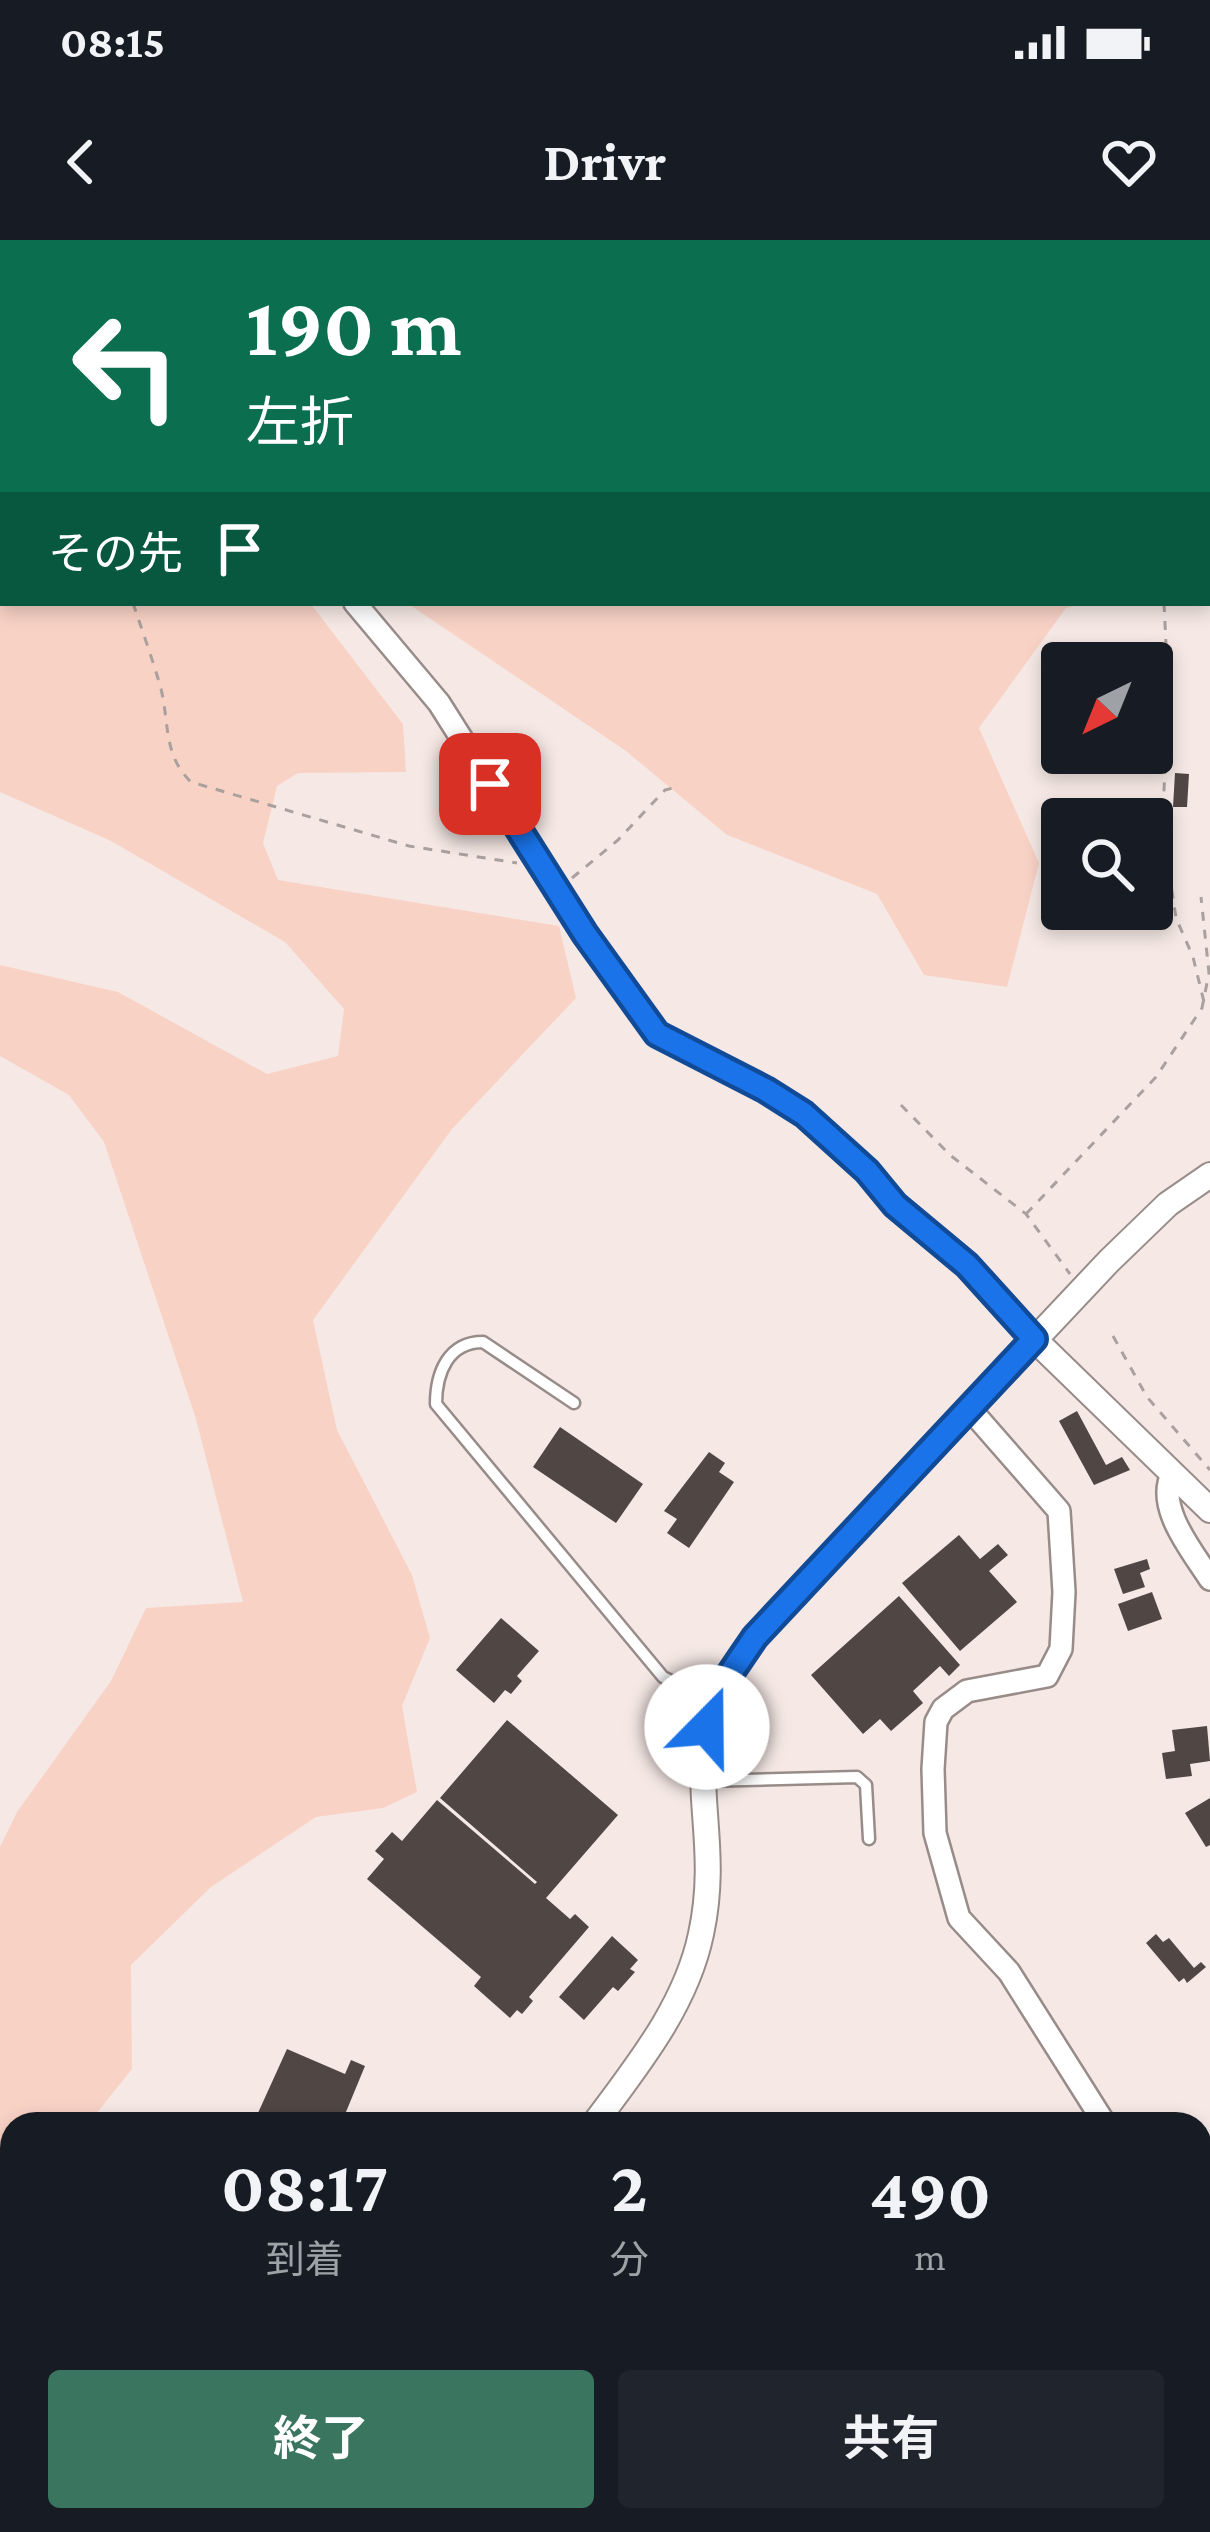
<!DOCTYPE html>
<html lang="ja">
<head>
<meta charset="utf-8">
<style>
	body { margin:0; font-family:"Crimson Pro","Noto Sans JP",serif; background:#20242c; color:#f1f3f6; height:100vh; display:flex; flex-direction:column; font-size:45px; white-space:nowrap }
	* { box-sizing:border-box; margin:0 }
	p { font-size:39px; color:#9ea1a6 }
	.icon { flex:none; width:66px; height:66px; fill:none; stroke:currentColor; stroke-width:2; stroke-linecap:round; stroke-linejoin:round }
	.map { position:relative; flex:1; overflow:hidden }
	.side { position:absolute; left:0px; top:1872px; width:1212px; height:420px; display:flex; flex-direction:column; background:#171b24; border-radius:36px 36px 0 0; box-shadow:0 6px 18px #0003 }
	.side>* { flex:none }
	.hud { position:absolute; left:0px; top:0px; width:1212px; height:366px; box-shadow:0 6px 18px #0003; background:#0b6e4f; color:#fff; overflow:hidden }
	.needle { width:78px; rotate:223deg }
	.fabs { position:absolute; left:1041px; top:402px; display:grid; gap:24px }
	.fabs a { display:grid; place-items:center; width:132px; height:132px; border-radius:12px; background:#171b24; box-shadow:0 6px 18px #0003; font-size:60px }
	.pin { position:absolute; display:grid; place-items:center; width:102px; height:102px; color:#fff; margin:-51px; border-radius:24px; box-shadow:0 6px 18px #0006 }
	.me { position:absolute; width:132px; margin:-66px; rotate:22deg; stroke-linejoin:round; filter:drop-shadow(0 0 9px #0008) }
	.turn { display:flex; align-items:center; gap:42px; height:252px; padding:0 48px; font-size:54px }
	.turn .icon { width:156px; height:156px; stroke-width:2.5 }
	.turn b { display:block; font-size:84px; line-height:102px }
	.then { display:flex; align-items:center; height:114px; padding:0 48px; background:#0003; gap:24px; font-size:45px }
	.eta { display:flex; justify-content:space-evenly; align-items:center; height:204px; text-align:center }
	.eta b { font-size:72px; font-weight:700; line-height:84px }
	.button { display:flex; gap:24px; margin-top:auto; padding:24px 48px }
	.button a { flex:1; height:138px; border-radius:12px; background:#3a755f; color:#fff; font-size:48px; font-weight:700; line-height:138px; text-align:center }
	.button a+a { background:#20242c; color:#f1f3f6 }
	.status { display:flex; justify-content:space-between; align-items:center; height:84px; padding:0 60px; background:#171b24; direction:ltr }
	.status svg { height:33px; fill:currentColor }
	header { display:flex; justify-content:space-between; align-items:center; height:156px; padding:0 48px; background:#171b24; font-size:54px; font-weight:700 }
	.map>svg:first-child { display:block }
	.green { fill:#f9d2c6 }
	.building { fill:#504643 }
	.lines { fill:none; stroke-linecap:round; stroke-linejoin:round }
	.service-casing { stroke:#988c89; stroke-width:15 }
	.minor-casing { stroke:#988c89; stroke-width:26 }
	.tertiary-casing { stroke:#988c89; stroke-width:28 }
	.path { stroke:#aaa09d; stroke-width:3; stroke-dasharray:9 9; stroke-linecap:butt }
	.service { stroke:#fff; stroke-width:10 }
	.minor { stroke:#fff; stroke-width:21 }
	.tertiary { stroke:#fff; stroke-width:24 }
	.route-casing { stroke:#114b97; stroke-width:30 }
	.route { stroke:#1a73e8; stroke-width:21 }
</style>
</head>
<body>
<div class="status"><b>08:15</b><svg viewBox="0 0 49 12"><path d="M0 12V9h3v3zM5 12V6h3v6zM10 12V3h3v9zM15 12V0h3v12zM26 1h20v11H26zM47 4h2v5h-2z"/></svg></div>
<header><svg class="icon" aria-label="back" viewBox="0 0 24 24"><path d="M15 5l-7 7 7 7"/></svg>Drivr<svg class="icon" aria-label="heart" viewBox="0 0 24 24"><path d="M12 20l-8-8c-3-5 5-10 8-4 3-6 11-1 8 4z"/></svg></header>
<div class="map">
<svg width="1210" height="2292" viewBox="0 0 1210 2292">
	<rect width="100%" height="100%" fill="#f6e9e5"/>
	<path class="green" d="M0 0H1210V334L1209 3H3V363H310L403 484 406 532 298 533 277 546 263 603 278 640 559 686 576 758 452 889 313 1080 337 1190 412 1335 430 1398 402 1466 417 1552 383 1568 316 1577 211 1647 131 1725 132 1829 88 1884H12V1928L0 1930V1607L17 1572 111 1441 146 1368 243 1362 196 1179 104 902 69 855 0 816V725L118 752 267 834 338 816 344 769 285 702 111 601 0 552Z
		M407 363H1087L1066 368 979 488 1039 623 1007 747 924 735 877 654 727 595 626 511Z
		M472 2280H862V2292H472Z"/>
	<path class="building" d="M1175 533 1189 534 1187 567H1173Z
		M1077 1171 1106 1225 1122 1217 1130 1230 1094 1245 1059 1181Z
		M560 1187 643 1244 616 1283 533 1227Z
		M709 1212 725 1223 719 1232 734 1242 689 1308 667 1293 677 1279 664 1271Z
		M959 1295 980 1319 998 1304 1008 1315 989 1331 1017 1362 960 1411 902 1343Z
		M1147 1319 1150 1329 1140 1333 1145 1347 1123 1354 1114 1329Z
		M1152 1352 1162 1379 1128 1391 1118 1364Z
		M899 1356 960 1425 949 1436 940 1426 913 1451 923 1463 891 1491 880 1479 863 1494 811 1435Z
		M501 1378 539 1411 517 1436 522 1441 511 1454 505 1450 494 1463 456 1430Z
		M507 1480 618 1575 546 1658 570 1679 575 1674 589 1687 529 1757 533 1761 522 1774 517 1770 510 1778 474 1746 481 1737 367 1639 384 1619 375 1611 392 1592 402 1601 437 1560 535 1644 537 1642 440 1558Z
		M1207 1486 1210 1521 1190 1524 1192 1536 1166 1539 1162 1513 1175 1511 1172 1490Z
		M1210 1558V1605L1206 1607 1185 1573Z
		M1156 1694 1163 1702 1169 1698 1194 1728 1201 1722 1206 1727 1187 1743 1184 1738 1179 1742 1146 1703Z
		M612 1696 638 1720 630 1729 635 1732 618 1751 613 1747 584 1780 559 1757Z
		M287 1809 345 1834 351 1820 365 1826 341 1884H253Z
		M1200 2165 1210 2175V2218L1200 2208Z"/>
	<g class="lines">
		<defs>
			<path id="service" d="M574 1163 483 1102C448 1102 436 1133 436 1164L663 1437 714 1462
				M705 1541 857 1537 866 1545 869 1599"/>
			<path id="minor" d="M44 0 45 3
				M144 0 146 3
				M0 15 3 18
				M355 363 439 463 585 694 657 794 766 850 804 874 867 931 895 965 967 1025 1034 1099
				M969 1168 1059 1271 1064 1352 1061 1409 1047 1436 967 1451 943 1469 936 1482 933 1529 935 1593 959 1678 1009 1732 1105 1884
				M1173 1233C1154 1266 1193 1312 1210 1339
				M1200 2073 1210 2095"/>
			<path id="tertiary" d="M1034 1099 1210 1270
				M594 1884C637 1826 686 1766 701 1694 727 1574 663 1512 755 1397L1109 1021 1168 964 1210 935
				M166 2292 198 2280"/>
		</defs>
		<use href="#service" class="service-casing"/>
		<use href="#minor" class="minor-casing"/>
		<use href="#tertiary" class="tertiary-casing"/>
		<path class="path" d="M0 179 3 182
			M133 363C142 390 152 418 160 445 170 481 162 514 191 542L409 606 517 623
			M1164 363 1167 425 1162 474 1166 514 1162 585 1176 678 1193 717 1204 762
			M572 638 618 600 665 550 673 548
			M901 865 950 915 1026 974 1070 1034
			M1026 974 1156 837 1202 768 1209 733 1201 657
			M1113 1096 1147 1157 1210 1230
			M1200 2221 1210 2225
			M999 2292 1010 2280"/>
		<use href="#service" class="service"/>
		<use href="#minor" class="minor"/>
		<use href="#tertiary" class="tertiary"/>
	</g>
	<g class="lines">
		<defs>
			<path id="route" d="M490 544 585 694 657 794 766 850 804 874 867 931 895 965 967 1025 1034 1099 755 1397 721 1447 707 1487"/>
		</defs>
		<use href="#route" class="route-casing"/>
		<use href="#route" class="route"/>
	</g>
</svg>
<div class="fabs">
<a><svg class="needle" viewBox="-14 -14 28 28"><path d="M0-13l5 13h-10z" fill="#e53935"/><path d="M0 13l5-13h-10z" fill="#9ea1a6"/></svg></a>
<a><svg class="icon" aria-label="search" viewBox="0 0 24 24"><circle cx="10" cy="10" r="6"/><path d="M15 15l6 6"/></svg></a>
</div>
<div class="pin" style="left:490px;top:544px;background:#d93025"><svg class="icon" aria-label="arrive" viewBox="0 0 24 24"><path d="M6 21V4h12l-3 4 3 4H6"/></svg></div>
<svg class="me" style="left:707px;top:1487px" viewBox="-20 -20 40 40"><circle r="19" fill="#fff"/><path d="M0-13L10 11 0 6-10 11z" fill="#1a73e8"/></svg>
<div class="hud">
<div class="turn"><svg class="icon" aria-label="left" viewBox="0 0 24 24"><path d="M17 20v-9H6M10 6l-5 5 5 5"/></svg><div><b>190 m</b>左折</div></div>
<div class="then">その先<svg class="icon" aria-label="arrive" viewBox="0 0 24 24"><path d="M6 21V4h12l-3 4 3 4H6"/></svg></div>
</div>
<section class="side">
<div class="eta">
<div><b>08:17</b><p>到着</p></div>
<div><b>2</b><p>分</p></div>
<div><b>490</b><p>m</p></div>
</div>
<div class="button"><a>終了</a><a>共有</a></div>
</section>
</div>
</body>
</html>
